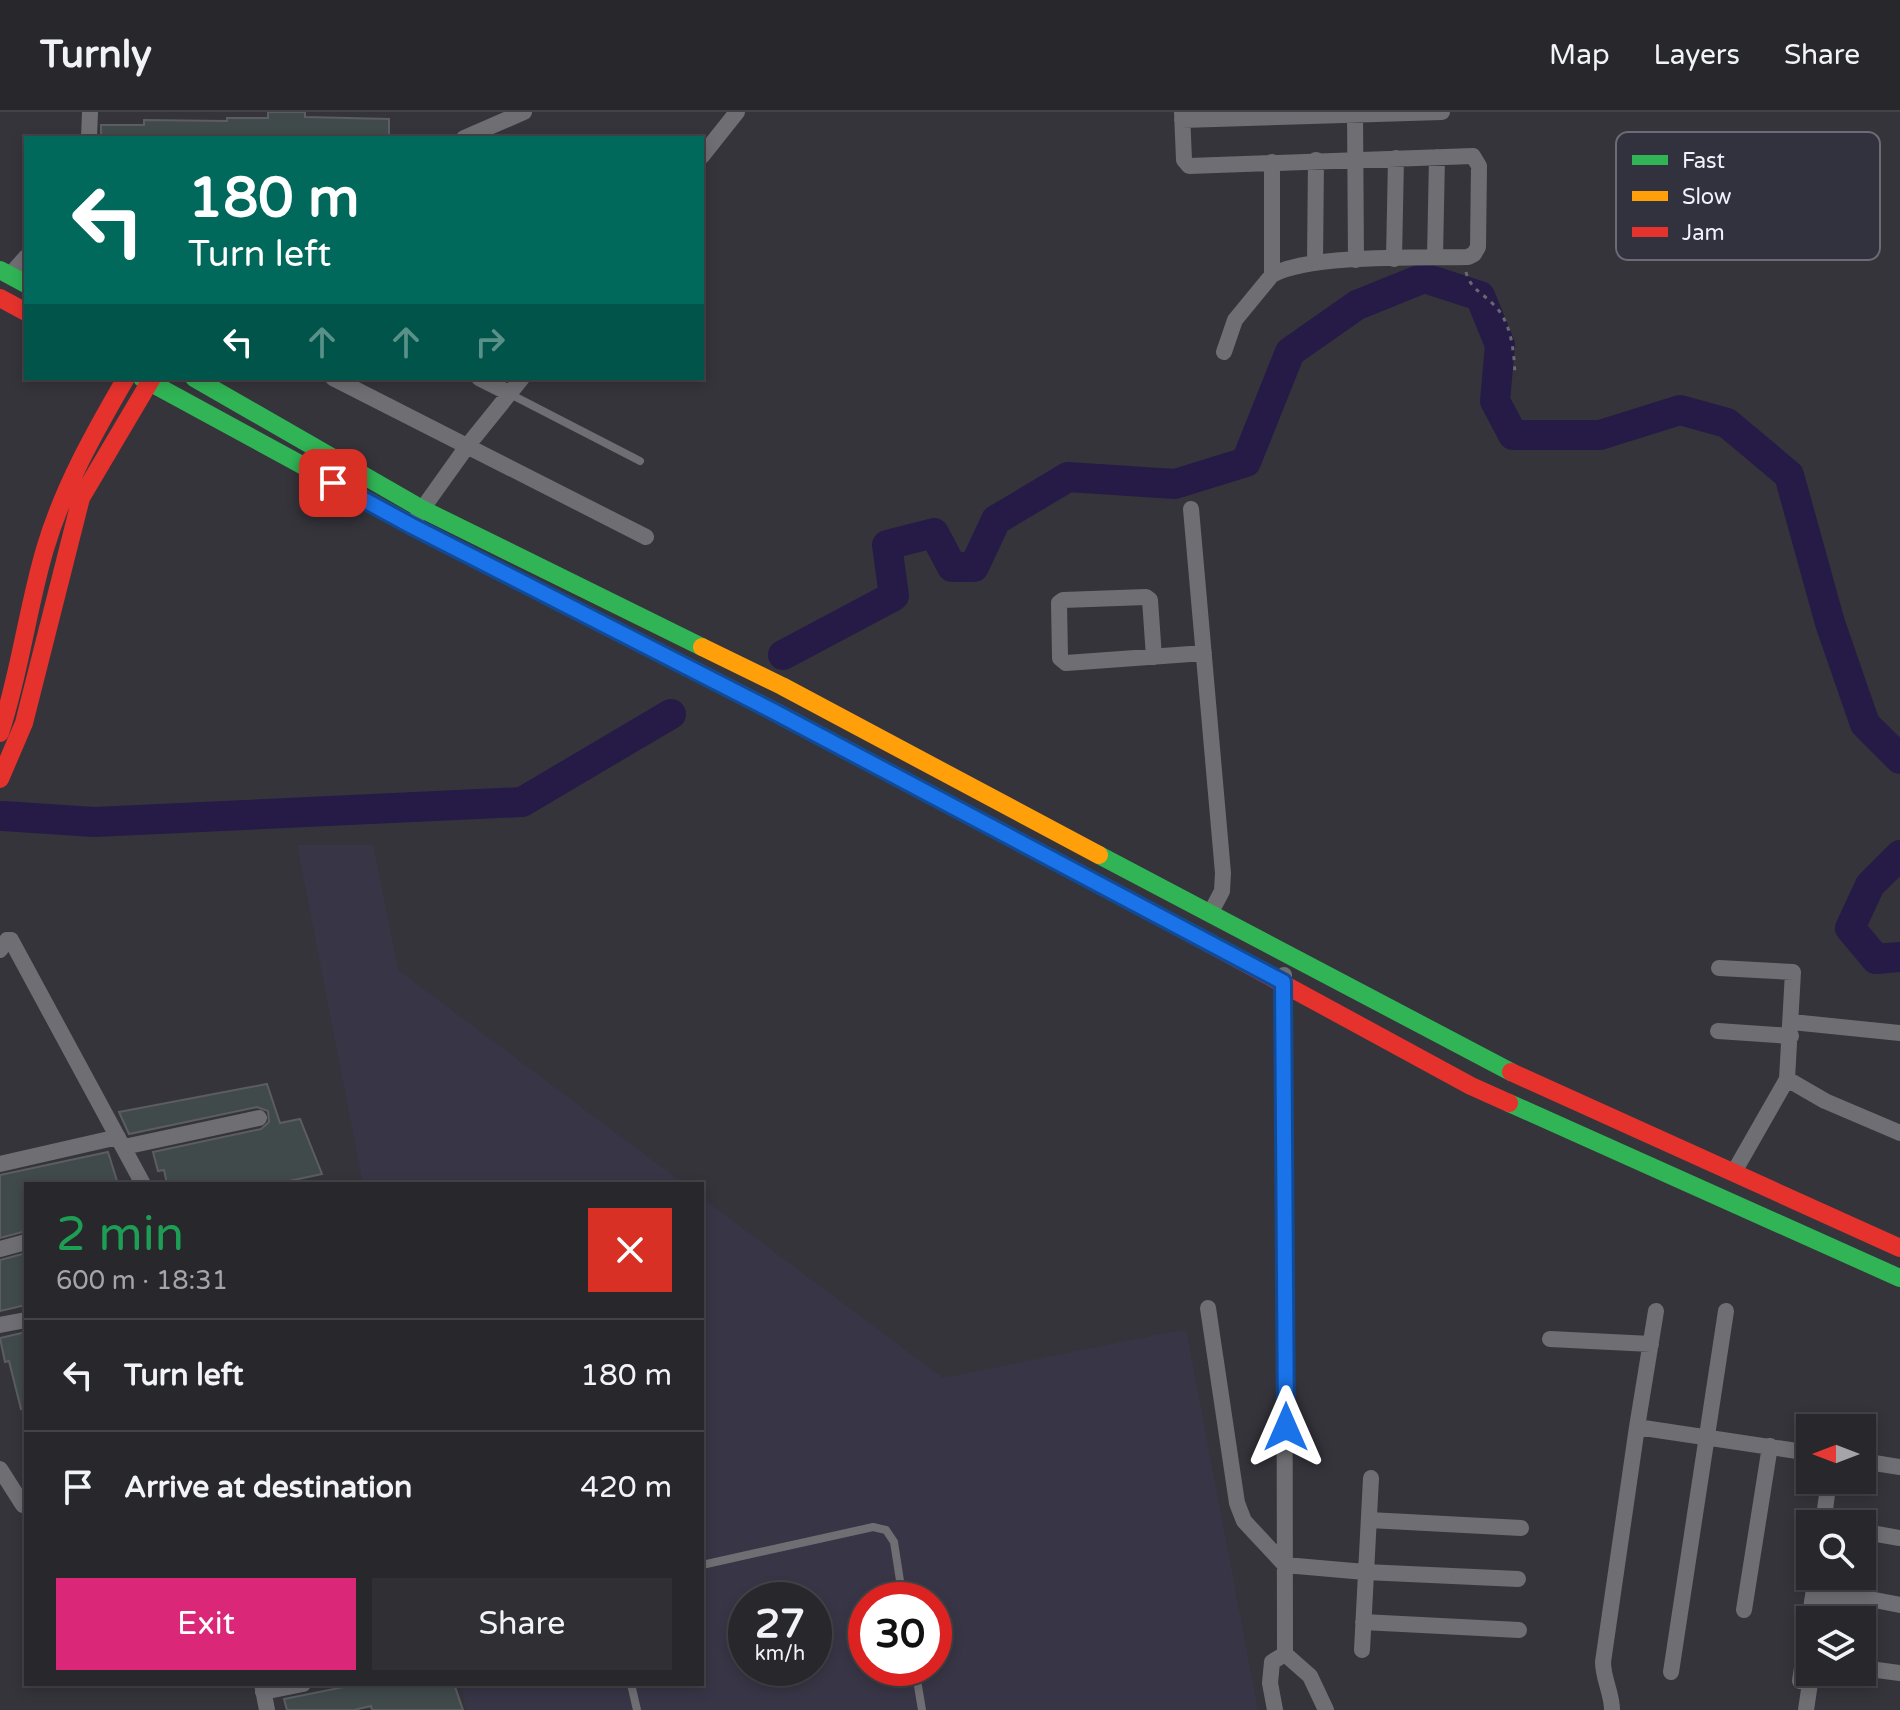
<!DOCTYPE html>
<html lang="en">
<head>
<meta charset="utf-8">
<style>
	body { margin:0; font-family:"Varela Round",sans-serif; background:#302f34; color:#f1f3f6; height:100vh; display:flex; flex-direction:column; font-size:30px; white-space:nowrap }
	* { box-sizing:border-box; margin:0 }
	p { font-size:26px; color:#a5a5a9 }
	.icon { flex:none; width:44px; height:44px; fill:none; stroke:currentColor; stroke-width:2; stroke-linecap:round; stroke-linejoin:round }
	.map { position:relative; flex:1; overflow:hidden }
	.side { position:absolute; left:24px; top:1070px; width:680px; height:504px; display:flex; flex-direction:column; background:#28272c; border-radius:0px; box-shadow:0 4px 12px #0003,0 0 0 2px #444448 }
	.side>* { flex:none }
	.hud { position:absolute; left:24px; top:24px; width:680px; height:244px; border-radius:0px; box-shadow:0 4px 12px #0003,0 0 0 2px #444448; background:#00695c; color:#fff; overflow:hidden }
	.needle { width:52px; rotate:270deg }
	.tools { position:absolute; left:1796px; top:1302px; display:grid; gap:16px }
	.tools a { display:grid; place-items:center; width:80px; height:80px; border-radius:0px; background:#28272c; box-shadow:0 4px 12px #0003,0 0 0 2px #444448; font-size:40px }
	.speed { position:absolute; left:728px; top:1470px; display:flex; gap:16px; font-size:40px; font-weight:700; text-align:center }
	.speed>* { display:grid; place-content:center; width:104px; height:104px; border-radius:50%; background:#28272c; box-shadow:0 4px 12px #0003,0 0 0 2px #444448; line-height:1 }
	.speed small { font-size:20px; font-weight:400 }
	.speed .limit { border:12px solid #d22; background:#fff; color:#111 }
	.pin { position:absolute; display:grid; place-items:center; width:68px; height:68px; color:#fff; margin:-34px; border-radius:16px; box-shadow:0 4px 12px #0006 }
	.me { position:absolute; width:88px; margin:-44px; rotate:0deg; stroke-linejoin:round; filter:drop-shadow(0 0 6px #0008) }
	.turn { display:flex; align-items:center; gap:28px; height:168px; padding:0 32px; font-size:36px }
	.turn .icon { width:104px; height:104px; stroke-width:2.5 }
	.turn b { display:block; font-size:56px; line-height:68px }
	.lanes { display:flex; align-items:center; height:76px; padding:0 32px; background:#0003; justify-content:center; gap:40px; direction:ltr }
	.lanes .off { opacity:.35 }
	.round { display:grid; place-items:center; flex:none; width:84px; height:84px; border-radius:0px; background:#302f34 }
	.overview { display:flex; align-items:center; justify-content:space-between; height:136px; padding:0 32px }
	h1 { font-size:48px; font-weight:600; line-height:60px; color:#1e9e55 }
	.action { display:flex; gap:16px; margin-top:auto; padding:16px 32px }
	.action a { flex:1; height:92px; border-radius:0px; background:#db2777; color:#fff; font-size:32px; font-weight:600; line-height:92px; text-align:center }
	.action a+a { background:#302f34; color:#f1f3f6 }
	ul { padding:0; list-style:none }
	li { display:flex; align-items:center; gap:24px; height:112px; padding:0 32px; border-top:2px solid #444448 }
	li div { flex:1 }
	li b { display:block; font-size:30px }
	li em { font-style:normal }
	header { display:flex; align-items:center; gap:48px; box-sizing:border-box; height:112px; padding:0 40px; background:#28272c; border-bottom:2px solid #444448 }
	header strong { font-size:38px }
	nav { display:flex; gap:44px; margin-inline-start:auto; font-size:28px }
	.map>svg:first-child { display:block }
	.built { fill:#383546; fill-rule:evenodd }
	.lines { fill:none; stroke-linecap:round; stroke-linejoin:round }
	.river { stroke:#261b46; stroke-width:30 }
	.building { fill:#414a4b; stroke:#5b5d60; stroke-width:2 }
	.path { stroke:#6a6a6e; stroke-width:3; stroke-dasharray:4 6; stroke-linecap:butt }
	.lane { stroke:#6f6e72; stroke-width:8 }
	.street { stroke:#6f6e72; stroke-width:16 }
	.fast { stroke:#30b455; stroke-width:18 }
	.slow { stroke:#ff9f0a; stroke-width:18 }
	.jam { stroke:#e5322d; stroke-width:18 }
	.route-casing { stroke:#114b97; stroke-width:20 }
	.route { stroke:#1a73e8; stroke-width:14 }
	.key { fill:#32313e; stroke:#6c6b76; stroke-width:2 }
	.key-label { font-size:22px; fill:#f2f1fa }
</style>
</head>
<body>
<header>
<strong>Turnly</strong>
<nav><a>Map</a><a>Layers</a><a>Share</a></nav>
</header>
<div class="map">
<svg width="1900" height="1598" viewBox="0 0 1900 1598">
	<rect width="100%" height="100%" fill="#35343b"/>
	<path class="built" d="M297 733H373L398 858 684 1072H363Z
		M702 1086 943 1266 1186 1217 1258 1598H466L461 1572H702ZM746 1488H814V1556H746ZM866 1488H934V1556H866Z"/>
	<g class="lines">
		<path class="river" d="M783 543 894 484 887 433 934 421 952 455H974L996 408 1068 365 1175 372 1246 350 1290 240 1357 193 1424 166 1480 184 1500 233 1495 289 1513 323H1600L1680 298 1727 311 1789 363 1830 511 1865 612 1900 647
			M3 704 94 710 522 690 671 602
			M1900 743 1870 773 1850 816 1876 847 1900 845"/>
	</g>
	<path class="building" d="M268 0H305V5L389 7V26H101V13H144V8L227 9V6H268Z
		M267 972 280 1011 300 1007 322 1062 275 1072H167L164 1058 158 1059 153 1040 261 1017 269 1010 268 999 257 995 129 1022 119 1000Z
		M108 1040 118 1072H26V1119L0 1126V1063Z
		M26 1141V1193L0 1199V1148Z
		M26 1220V1296L21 1297 9 1249 5 1250 0 1226Z
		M359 1572H454L463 1598H372L371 1594 354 1598H287L284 1587Z"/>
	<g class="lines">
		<path class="path" d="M1466 160C1470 177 1483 181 1494 193 1512 211 1514 240 1515 264"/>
		<path class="lane" d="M510 282 640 349
			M702 1453 873 1415 886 1418 894 1430 903 1488
			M915 1556 922 1598
			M631 1572 637 1598"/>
		<path class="street" d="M1182 0 1184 48 1189 54 1473 44 1479 54 1478 135 1474 142 1468 145C1421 146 1310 142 1272 163L1235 208 1224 240
			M1355 0 1356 148
			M1182 8 1442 0
			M89 26 90 0
			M464 26 524 0
			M702 44 737 0
			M1272 50V163
			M1435 145 1437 45
			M1394 147 1396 46
			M1315 151 1316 48
			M10 163 26 145
			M333 266 646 425
			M479 266 509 281
			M1191 397 1223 761 1222 779 1211 800
			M418 403 468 333 522 266
			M1154 545 1150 488 1146 485 1063 488 1059 491 1060 546 1066 551 1204 541
			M0 838 7 828H11L143 1072
			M1719 856 1793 860 1787 967 1734 1060
			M1284 863 1285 1542 1310 1564 1326 1598
			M1792 910 1900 921
			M1718 919 1791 924
			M1787 967 1825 989 1900 1021
			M124 1035 259 1006
			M0 1052 118 1025
			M0 1137 26 1130
			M1208 1196 1237 1391 1244 1409 1285 1453 1365 1460 1518 1467
			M0 1213 26 1208
			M1550 1227 1651 1232
			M1637 1315 1656 1199
			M1862 1349 1900 1355
			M0 1357 23 1393
			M1369 1408 1521 1416
			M1823 1412 1829 1368
			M1871 1421 1900 1426
			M1813 1484 1859 1485 1900 1493
			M1744 1498 1770 1334
			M1363 1510 1519 1518
			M1362 1538 1371 1366
			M1862 1556 1900 1561
			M1671 1560 1726 1199
			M1800 1569 1816 1464
			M262 1572 267 1598
			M263 1580 303 1572
			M1275 1598 1270 1571 1272 1550 1285 1542
			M1612 1598C1612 1581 1603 1567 1603 1550L1637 1315 1810 1341
			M1806 1598 1810 1571"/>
		<path class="fast" d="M0 158 26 172
			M142 266 447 432
			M194 266 422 397 702 535
			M776 600 1175 813
			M1099 743 1511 960
			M1509 991 1900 1166"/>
		<path class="slow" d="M447 432 776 600
			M702 535 782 574 1099 743"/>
		<path class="jam" d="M0 186 26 200
			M0 621C20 561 27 498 45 437 63 376 94 321 126 266
			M0 667 24 611 81 386 152 266
			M1175 813 1471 974 1509 991
			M1511 960 1900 1136"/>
	</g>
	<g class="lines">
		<defs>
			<path id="route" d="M333 371 412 414 773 599 1283 870 1286 1315"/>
		</defs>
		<use href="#route" class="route-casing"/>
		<use href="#route" class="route"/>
	</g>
	<rect x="1616" y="20" width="264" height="128" rx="12" class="key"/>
	<rect x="1632" y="43" width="36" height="10" fill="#30b455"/>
	<rect x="1632" y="79" width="36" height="10" fill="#ff9f0a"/>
	<rect x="1632" y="115" width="36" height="10" fill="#e5322d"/>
	<g class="key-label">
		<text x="1682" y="56">Fast</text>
		<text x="1682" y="92">Slow</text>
		<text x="1682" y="128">Jam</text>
	</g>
</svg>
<div class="tools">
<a><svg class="needle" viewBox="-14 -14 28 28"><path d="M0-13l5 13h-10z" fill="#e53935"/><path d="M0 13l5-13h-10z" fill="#a5a5a9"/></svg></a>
<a><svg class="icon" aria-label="search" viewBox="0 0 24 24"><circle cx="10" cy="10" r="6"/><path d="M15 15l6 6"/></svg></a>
<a><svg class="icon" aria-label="layers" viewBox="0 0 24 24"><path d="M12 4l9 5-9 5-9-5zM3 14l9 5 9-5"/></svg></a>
</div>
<div class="speed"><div>27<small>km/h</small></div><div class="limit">30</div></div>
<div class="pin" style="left:333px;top:371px;background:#d93025"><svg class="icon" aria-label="arrive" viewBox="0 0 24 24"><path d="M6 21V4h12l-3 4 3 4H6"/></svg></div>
<svg class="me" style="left:1286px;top:1315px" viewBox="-20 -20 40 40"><path d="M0-17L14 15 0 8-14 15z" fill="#1a73e8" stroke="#fff" stroke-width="4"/></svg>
<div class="hud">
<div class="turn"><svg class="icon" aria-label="left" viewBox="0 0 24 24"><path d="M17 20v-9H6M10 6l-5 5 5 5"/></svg><div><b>180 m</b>Turn left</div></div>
<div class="lanes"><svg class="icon" aria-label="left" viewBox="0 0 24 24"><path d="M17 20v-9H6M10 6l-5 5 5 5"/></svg><svg class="icon off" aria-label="ahead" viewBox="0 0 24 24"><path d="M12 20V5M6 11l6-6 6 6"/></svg><svg class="icon off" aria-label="ahead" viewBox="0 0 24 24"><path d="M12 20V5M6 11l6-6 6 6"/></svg><svg class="icon off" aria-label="right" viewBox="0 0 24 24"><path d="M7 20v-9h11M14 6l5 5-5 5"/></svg></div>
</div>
<section class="side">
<div class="overview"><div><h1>2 min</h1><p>600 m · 18:31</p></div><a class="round" style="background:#d93025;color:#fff"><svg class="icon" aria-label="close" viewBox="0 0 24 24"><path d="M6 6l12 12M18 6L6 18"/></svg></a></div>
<ul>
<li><svg class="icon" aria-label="left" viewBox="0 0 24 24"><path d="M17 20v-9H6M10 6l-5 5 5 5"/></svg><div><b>Turn left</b></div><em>180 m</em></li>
<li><svg class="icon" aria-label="arrive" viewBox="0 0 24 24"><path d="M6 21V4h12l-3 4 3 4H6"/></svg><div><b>Arrive at destination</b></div><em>420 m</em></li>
</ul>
<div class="action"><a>Exit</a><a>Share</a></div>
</section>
</div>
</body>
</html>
